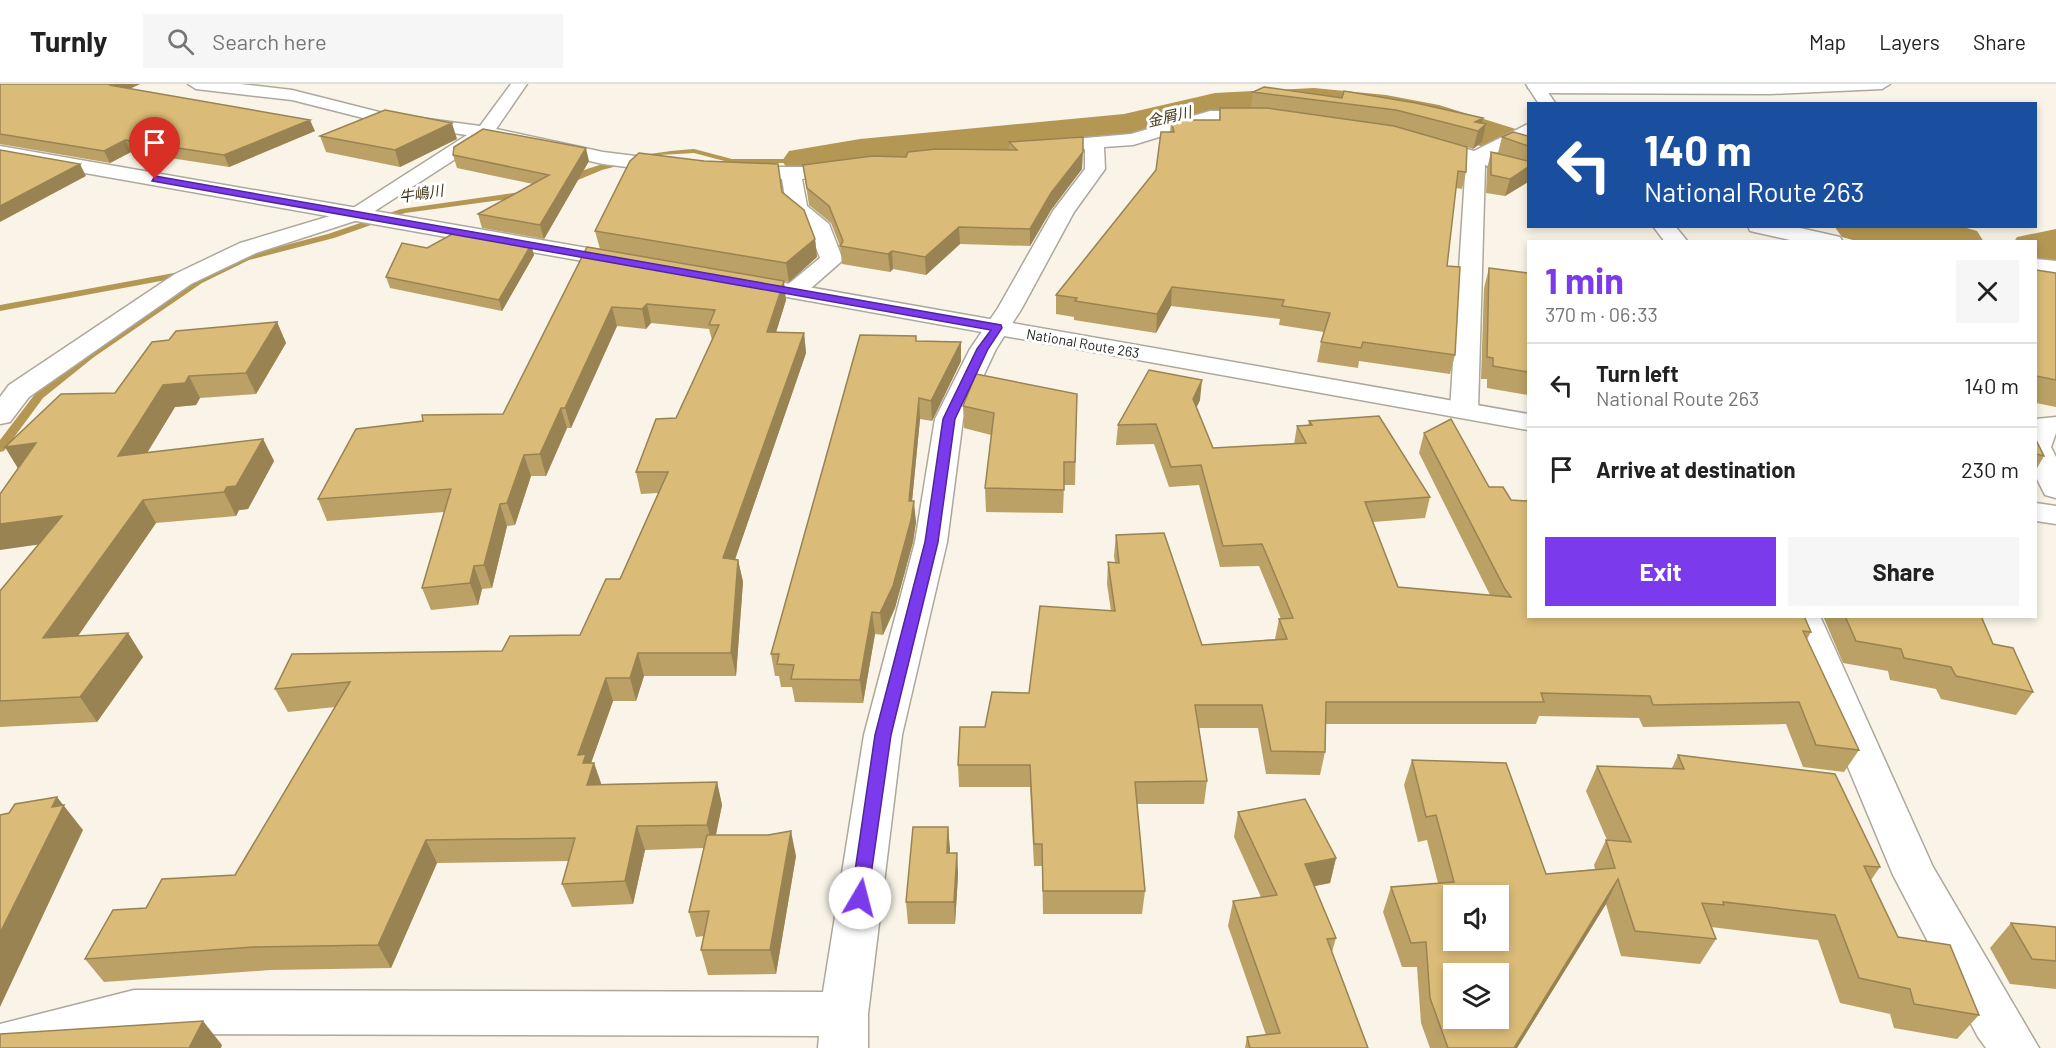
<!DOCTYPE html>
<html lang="en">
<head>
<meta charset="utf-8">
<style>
	body { margin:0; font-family:Barlow,"Noto Sans JP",sans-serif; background:#f6f6f6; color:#222; height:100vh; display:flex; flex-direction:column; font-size:22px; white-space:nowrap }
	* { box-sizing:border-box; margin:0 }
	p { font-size:20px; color:#767676 }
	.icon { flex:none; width:33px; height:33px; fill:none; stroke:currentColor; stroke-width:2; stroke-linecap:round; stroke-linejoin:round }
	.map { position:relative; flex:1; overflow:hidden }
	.details { position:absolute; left:1527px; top:156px; width:510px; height:378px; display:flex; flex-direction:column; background:#fff; border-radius:0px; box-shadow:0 3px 9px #0003 }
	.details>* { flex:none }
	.banner { position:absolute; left:1527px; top:18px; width:510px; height:126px; border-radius:0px; box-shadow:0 3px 9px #0003; background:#1a4fa0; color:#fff; overflow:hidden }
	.controls { position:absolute; left:1443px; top:801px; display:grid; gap:12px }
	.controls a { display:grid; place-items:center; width:66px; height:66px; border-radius:0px; background:#fff; box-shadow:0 3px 9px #0003; font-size:30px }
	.pin { position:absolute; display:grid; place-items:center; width:51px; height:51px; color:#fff; margin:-62px -26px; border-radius:50% 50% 50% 0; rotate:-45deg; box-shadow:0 0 6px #0007 }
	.pin .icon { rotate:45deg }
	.me { position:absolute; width:66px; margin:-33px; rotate:8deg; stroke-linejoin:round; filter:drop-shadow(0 0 4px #0008) }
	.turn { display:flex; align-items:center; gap:21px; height:126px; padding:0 18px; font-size:27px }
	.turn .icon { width:78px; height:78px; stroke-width:2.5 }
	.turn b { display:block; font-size:42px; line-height:51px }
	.round { display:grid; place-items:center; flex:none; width:63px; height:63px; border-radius:0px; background:#f6f6f6 }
	.head { display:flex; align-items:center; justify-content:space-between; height:102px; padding:0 18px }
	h1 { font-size:36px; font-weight:700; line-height:45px; color:#7c3aed }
	.primary-button { display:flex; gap:12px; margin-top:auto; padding:12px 18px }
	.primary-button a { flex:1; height:69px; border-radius:0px; background:#7c3aed; color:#fff; font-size:24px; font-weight:700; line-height:69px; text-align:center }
	.primary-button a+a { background:#f6f6f6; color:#222 }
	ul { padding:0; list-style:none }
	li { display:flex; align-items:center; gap:18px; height:84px; padding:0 18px; border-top:2px solid #e0e0e0 }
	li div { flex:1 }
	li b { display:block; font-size:22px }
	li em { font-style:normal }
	header { display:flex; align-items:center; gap:36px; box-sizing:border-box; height:84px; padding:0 30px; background:#fff; border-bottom:2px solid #e0e0e0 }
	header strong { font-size:28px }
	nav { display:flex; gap:33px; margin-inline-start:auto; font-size:21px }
	.search { width:420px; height:54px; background:#f6f6f6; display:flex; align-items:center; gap:15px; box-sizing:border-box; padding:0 21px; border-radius:0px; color:#767676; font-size:22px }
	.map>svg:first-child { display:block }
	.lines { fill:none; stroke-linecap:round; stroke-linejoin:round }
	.stream { fill:#b59754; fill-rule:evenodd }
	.river { fill:#b59754; fill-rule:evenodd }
	.street-casing { stroke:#ada89c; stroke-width:3 }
	.secondary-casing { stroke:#ada89c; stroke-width:3 }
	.highway-casing { stroke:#ada89c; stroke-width:3 }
	.street { fill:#fff; fill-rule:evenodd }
	.secondary { fill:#fff; fill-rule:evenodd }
	.highway { fill:#fff; fill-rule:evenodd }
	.wall { fill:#bba166 }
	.shaded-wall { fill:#998353 }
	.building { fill:#dabb77; stroke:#998353; stroke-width:1.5; fill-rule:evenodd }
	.route { fill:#7c3aed; stroke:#51269a; stroke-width:1.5 }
	.labels { text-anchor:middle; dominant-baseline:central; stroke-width:6; stroke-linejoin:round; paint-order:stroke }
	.far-street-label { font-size:14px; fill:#211f1a; stroke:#fff }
	.far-water-label { font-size:15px; font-style:italic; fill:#443618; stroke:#fff }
</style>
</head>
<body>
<header>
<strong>Turnly</strong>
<div class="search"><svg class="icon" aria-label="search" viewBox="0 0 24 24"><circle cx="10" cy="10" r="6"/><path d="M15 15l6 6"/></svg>Search here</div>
<nav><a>Map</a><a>Layers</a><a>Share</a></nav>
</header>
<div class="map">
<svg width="2056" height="964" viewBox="0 0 2056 964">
	<rect width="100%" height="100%" fill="#f9f4e7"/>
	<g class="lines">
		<path class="stream" d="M694 65 732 75H805L809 77 805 79H732L694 69 659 71 602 86 566 101 559 99C587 78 659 67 694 65Z
			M527 107 530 108V112L405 129 334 154 249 176 202 199 94 273 43 314 4 367 0 368V356L35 310 86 269 196 195 243 172 328 150 401 125Z
			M174 189 179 192 177 194 0 227V221Z"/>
		<path class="river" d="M1314 4 1386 11 1439 21 1528 49V78L1429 45 1386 37 1314 28 1215 35 1124 56 860 83 805 91 789 87 782 77 789 67 860 55 1124 30 1215 9Z
			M1834 142H1960L1977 147 1984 158H1860L1842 153Z
			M2056 145V177L2036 180V158H2014L2017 153Z"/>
		<defs>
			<path id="street" d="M188 0H240L292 6 383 29 480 42 511 0H527L496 45 603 68 675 77 685 83 675 89 603 80 488 54 364 134 256 169 191 200 29 313 10 338 0 340V313L9 301 175 190 240 159 350 126 467 51 383 39 292 16 196 5Z
				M1532 0H1890L1882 5 1770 10 1536 9 1528 4Z
				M1210 27H1264L1273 32 1264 37H1211L1133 61 1104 63 1105 85 1074 128 1022 224 996 265 963 335 947 458 902 651 868 930V964H818L819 952 134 950 82 964H0V940L134 906 823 908 864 651 915 458 935 335 970 265 998 224 1053 127 1085 85V65L1040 70 1031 64 1040 58 1131 50Z
				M1528 40V52L1492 71 1528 81V93L1485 81 1478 326 1474 332 1464 334 1454 332 1450 326 1466 76 1417 63 1415 59 1424 53 1474 67Z
				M848 78 855 80 858 84 855 88 802 95 807 122 829 140 843 176 802 212H786L782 207 786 202 820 174 808 143 787 125 782 95H735L728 93 725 89 728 85 735 83H807Z
				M1748 142H1791L1840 153 1843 158H1799L1750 147Z
				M2036 175 2056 177V191L2036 189Z
				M2056 333V349L2051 363 2056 373V414L2045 411 2036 393V335Z
				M1785 532H1820L1933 783 2039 964H1986L1978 953 1893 791Z"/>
			<path id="secondary" d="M1526 0H1542L1556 20H1539Z
				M1653 142H1675L1688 158H1665Z"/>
			<path id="highway" d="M0 62 628 171 636 173 639 178 636 183 628 185 0 74Z
				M740 191 1528 330V346L732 203 728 198 732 193Z
				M2036 419 2056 422V440L2036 437Z"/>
		</defs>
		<use href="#street" class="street-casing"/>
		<use href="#secondary" class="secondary-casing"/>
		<use href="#highway" class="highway-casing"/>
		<use href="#street" class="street"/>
		<use href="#secondary" class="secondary"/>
		<use href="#highway" class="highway"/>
	</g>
	<path class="wall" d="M0 0H140L129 5 315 47 229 83 131 68 110 79 0 60Z
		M1264 3 1482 39V58L1473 65 1467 63 1466 88 1462 105 1456 104 1447 182 1455 271 1450 290 1359 277 1358 284 1317 278 1321 258 1324 248 1279 241 1280 235 1171 222 1156 249 1074 236V233L1056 230V211L1156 86 1170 48 1171 36H1219L1220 24H1251L1253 8Z
		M320 52 457 55 400 83 326 68Z
		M1528 52V98L1505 112 1486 109 1487 85 1491 68 1498 69 1502 53Z
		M1009 58 1082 85 1051 126 1030 162 960 160 926 191 893 185 890 188 842 180 840 162 831 139 809 121 803 81 1009 66Z
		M453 71 589 77 544 155 482 144 478 130 533 100 457 84Z
		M782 108 815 155 817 173 789 198 600 165 595 147Z
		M531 161 534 171 502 227 390 204 386 193 427 164Z
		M587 163 786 216 776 248 804 249 806 269 735 475 738 476 743 498 736 592H644L636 617H613L591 679H594L601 700 717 698 722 721 716 751 796 772 776 890 708 891 701 866 704 852 696 853 689 828 704 764 645 766 633 820 572 823 562 800 569 777 437 779 391 884 270 886 104 898 85 875 146 824 235 791 335 623 288 628 275 605 502 567 580 551 620 495 658 409 641 410 636 388 676 334 712 256 709 245 651 239 646 245 617 242 571 344H567L546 392H531L515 441 507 442 492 504 482 505 478 521 431 526 422 504 444 428 327 437 318 415 503 330Z
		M1489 184 1528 189V311L1487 304V295H1481L1484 204Z
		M2036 186 2056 189V323L2036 319Z
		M277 238 286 259 256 310 200 314 196 321 175 323 147 369 263 355 274 377 248 425 239 426 236 432 156 439 78 552 128 549 143 573 97 638 0 643V507L38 461 18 384 5 363 115 309Z
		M917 257 961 277 932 337 920 335 912 417 916 438 913 458 895 524 883 551 875 550 863 619 795 618 792 603H781L779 592H775L771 570Z
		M1077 310 1075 401H1064L1063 429 986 428 985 404 991 351 964 344 963 322Z
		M1200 316 1196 324 1213 364 1294 360 1297 342H1308L1309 337 1430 413 1425 434 1373 438 1398 503 1490 511 1419 369 1424 349 1489 403 1511 416 1804 532 1811 548 1807 555 1859 666 1844 688 1803 683 1786 640 1643 643 1639 634 1539 632 1536 640H1326L1325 668 1320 691 1266 690 1258 644H1199L1207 697 1204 720H1137L1145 807 1142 830H1043L1042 782H1034L1030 703H959L958 681 985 643 1029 609 1111 527 1107 500 1108 478 1115 479 1114 472 1116 451 1202 561 1275 555 1279 535H1281L1259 482 1220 483 1199 401 1169 403 1154 360 1116 361 1118 341Z
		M2036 356 2044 372 2036 386Z
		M1823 532H1981L1993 560 2033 608 2016 631 1941 615 1936 605 1890 596 1888 587 1843 579Z
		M1678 671 1880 783 1871 796 1898 853 1979 931 1957 955 1894 944 1890 930 1840 919 1818 856 1711 843 1716 855 1700 880 1621 872 1606 820 1517 964H1430L1421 939 1417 883H1402L1383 828 1391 803 1438 799 1427 756 1418 758 1404 701 1412 676 1546 790 1595 785 1594 781 1606 756H1607L1586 707 1597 682 1672 684Z
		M1238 728 1336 774 1330 799 1314 802 1336 854 1332 868 1368 964H1245L1247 953 1266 951 1228 842 1233 817 1261 813 1234 753Z
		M948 743 950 769H957L958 791 955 840H908L906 818Z
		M2011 839 2056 843V905L2010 900 1990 864Z"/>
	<path class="shaded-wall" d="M112 0H140L114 12 109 1Z
		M1483 34 1481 45 1486 40 1482 58 1473 65 1478 47 1475 38Z
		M310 36 315 47 229 83 224 71Z
		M452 39 457 55 400 83 395 66Z
		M125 56 131 68 110 79 104 67Z
		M586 64 589 77 544 155 540 141Z
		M1083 68 1082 85 1051 126 1030 162V145L1051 109Z
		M80 80 86 92 0 138V122Z
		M1528 83V98L1505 112 1510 95Z
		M959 143 960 160 926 191 925 173Z
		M815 155 817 173 789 198 786 179Z
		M531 161 534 171 502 227 499 216Z
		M892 167 893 185 890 188 888 170Z
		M784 197 786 216 770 268 767 248Z
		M1172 203 1171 222 1156 249 1157 230Z
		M647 220 651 239 646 245 642 225Z
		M612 223 617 242 571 344 565 324Z
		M277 238 286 259 256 310 246 289Z
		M804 249 806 269 728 496 723 474Z
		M961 258V277L932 337 931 317Z
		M189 292 200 314 196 321 175 323 131 395 118 372 163 301Z
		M1202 296 1200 316 1191 335 1193 315Z
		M919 314 920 335 910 438 909 417Z
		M561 324 567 344 546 392 540 370Z
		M263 355 274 377 248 425 239 426 236 432 224 408 227 403Z
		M36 359 19 386 5 363Z
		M524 371 531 392 515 441 507 419Z
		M143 416 156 439 60 578 43 554Z
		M914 417 916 438 913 458 895 524 883 551 880 529Z
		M500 420 507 442 492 504 484 481Z
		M62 432 77 455 0 466V440Z
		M738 476 743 498 736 592 731 569Z
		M474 482 482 505 478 521 470 499Z
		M872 528 875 550 863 619 860 596Z
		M128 549 143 573 97 638 80 613Z
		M638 569 644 592 636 617 630 594Z
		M606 594 613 617 590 682 594 679 602 702 587 701 578 671Z
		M717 698 722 721 713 764 707 741Z
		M57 713 83 746 0 923V849L52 723Z
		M637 742 645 766 633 820 625 797Z
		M948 743 950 765 948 791 947 769Z
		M791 747 796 772 776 890 770 866Z
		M426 756 437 779 391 884 378 861Z
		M957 769 958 791 955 840 954 818Z
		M1336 774 1330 799 1300 805 1305 780Z
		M1618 795 1606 820 1517 964H1514Z
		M203 937 222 961 221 964H189Z"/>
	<path class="building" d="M0 0H112L109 1 310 36 224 71 125 56 104 67 0 50Z
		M1264 3 1342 14 1344 7 1416 19 1483 34 1475 38 1486 40 1478 47 1396 26 1253 8Z
		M1220 24H1267L1394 42 1467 63 1466 88 1458 87 1447 182 1460 183 1455 271 1363 258 1361 264 1321 258 1330 229 1282 222 1284 216 1172 203 1157 230 1075 217 1077 214 1056 211 1156 86 1161 48H1174L1171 36H1220Z
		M385 26 452 39 395 66 320 52Z
		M483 45 586 64 540 141 478 130 549 91 453 71 454 63Z
		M1513 48 1528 52V62L1502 53Z
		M1083 53V68L1051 109 1030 145 959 143 925 173 892 167 888 170 840 162 843 157 829 122 807 104 803 81 872 72 906 73 908 68 936 65 1017 66 1009 58Z
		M0 66 80 80 0 122Z
		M1491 68 1528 77V83L1510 95 1491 91Z
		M639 69 704 77 778 80 782 108 804 126 815 155 786 179 595 147 630 77Z
		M456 148 531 161 499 216 386 193 402 159 427 164Z
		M587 163 784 197 767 248 804 249 723 474 738 476 731 569H638L630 594H606L578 671 586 670 583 679H594L587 701 717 698 707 741 637 742 625 797 562 800 575 754 426 756 378 861 254 863 85 875 113 826 146 824 162 795 235 791 350 598 275 605 292 570 502 567 510 552 580 551 606 495H620L668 388H636L656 335 676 334 719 241H709L715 226 647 220 642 225 612 223 565 324H561L540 370 524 371 507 419 500 420 484 481 474 482 470 499 422 504 451 405 318 415 356 345 423 337 422 331 503 330Z
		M1489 184 1528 189V288L1493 282V274L1487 273Z
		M2036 186 2056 189V296L2036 292Z
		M277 238 246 289 189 292 185 299 163 301 118 372 263 355 236 402 227 403 224 408 143 416 43 554 128 549 80 613 0 617V507L62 432 0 440V410L36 359 5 363 61 310 115 309 152 258 169 256 176 247Z
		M860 251 916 252V257L961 258 931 317 919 314 909 417H914L911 436 893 502 880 529 872 528 860 596 791 595 794 581 777 580 779 570H771Z
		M1149 286 1202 296 1193 315 1213 364 1306 359 1297 342 1312 341 1309 337 1379 332 1430 413 1365 418 1398 503 1511 513 1505 505 1424 349 1451 335 1489 403H1503L1511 416 1528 417V532H1804L1811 548 1803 547 1859 666 1816 661 1799 618 1653 621 1650 612 1541 609 1544 618H1326L1325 668 1271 667 1262 621H1195L1207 697 1135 698 1145 807H1043L1042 760H1034L1030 681H958L960 643H985L992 608 1029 609 1040 522 1115 527 1108 478 1119 479 1116 451 1164 449 1202 561 1287 555 1279 535 1293 534 1262 460 1223 462 1201 381 1171 383 1156 340 1118 341Z
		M976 290 1077 310 1075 378H1064V406L985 404 994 329 963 322Z
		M2036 356 2044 372 2036 370Z
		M1845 532H1981L1993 560 2013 564 2033 608 1956 592 1951 583 1904 574 1901 565 1856 557Z
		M1678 671 1835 690 1880 783 1864 782 1898 853 1950 861 1979 931 1914 920 1910 905 1859 894 1835 831 1723 818 1724 821 1702 819 1716 855 1635 847 1618 795 1514 964H1448L1430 914 1426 858 1411 859 1391 803 1454 798 1436 731 1426 733 1412 676 1506 679 1546 790 1615 784 1606 756 1631 758 1597 682 1684 685ZM1454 812H1498V856H1454ZM1454 890H1498V934H1454Z
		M57 713 52 723 64 721 0 849V731L9 729 15 720Z
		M1305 715 1336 774 1305 780 1336 854 1327 855 1368 964H1250L1247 953 1280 949 1233 817 1277 811 1238 728Z
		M913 743H948L947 769H957L954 818H906Z
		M791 747 770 866H701L709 827 689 828 707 751H768Z
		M2011 839 2056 843V877L2032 875Z
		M203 937 189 964H0V950Z"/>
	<path class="route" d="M155 92 1001 241 1002 244 988 265 955 335 938 458 891 651 867 819 860 821 854 819 851 814 875 651 925 458 943 335 977 265 991 246 152 97Z"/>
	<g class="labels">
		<g class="far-street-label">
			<text transform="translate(1083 259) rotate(10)">National Route 263</text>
		</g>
		<g class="far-water-label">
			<text transform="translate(1169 32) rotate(-13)">金屑川</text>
			<text transform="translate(421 109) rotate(-9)">牛嶋川</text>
		</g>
	</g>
</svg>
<div class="controls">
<a><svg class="icon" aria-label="sound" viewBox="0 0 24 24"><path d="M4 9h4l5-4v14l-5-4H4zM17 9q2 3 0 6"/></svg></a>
<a><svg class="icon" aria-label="layers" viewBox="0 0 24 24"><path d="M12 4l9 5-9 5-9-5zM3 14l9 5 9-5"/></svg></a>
</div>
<div class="pin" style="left:155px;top:95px;background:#d93025"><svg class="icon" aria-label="arrive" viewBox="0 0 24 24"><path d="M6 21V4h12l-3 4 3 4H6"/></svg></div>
<svg class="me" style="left:860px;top:814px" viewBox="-20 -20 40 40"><circle r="19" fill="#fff"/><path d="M0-13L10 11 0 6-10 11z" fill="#7c3aed"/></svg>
<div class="banner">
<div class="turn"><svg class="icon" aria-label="left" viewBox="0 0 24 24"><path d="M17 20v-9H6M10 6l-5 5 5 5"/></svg><div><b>140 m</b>National Route 263</div></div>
</div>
<section class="details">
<div class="head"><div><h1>1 min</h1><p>370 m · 06:33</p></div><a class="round"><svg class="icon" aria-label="close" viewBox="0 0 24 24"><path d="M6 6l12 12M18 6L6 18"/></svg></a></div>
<ul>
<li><svg class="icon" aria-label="left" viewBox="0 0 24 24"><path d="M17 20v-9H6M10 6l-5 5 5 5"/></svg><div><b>Turn left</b><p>National Route 263</p></div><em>140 m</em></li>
<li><svg class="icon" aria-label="arrive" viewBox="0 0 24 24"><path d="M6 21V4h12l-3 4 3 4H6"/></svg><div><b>Arrive at destination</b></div><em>230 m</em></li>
</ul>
<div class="primary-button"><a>Exit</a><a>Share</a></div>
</section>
</div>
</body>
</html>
